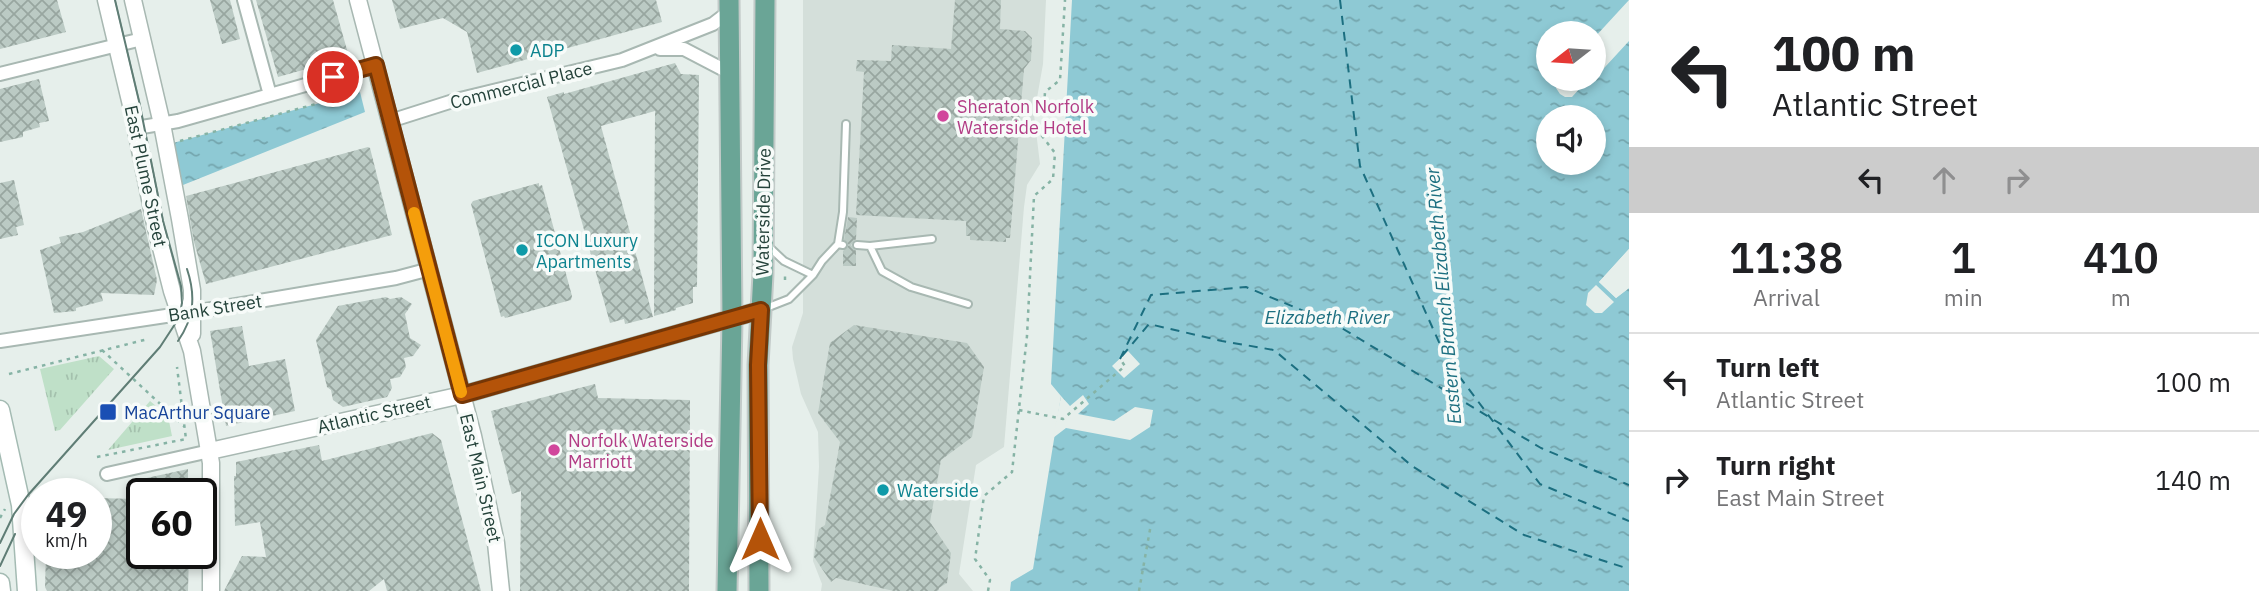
<!DOCTYPE html>
<html lang="en">
<head>
<meta charset="utf-8">
<style>
	body { margin:0; font-family:"IBM Plex Sans",sans-serif; background:#f6f6f6; color:#202124; height:100vh; display:flex; flex-direction:column; font-size:26px; white-space:nowrap }
	* { box-sizing:border-box; margin:0 }
	p { font-size:23px; color:#757577 }
	.icon { flex:none; width:38px; height:38px; fill:none; stroke:currentColor; stroke-width:2; stroke-linecap:round; stroke-linejoin:round }
	.map { position:relative; flex:1; overflow:hidden }
	.drawer { display:flex; flex-direction:column; background:#fff; width:630px }
	.drawer>* { flex:none }
	.top-card { background:#fff; color:#202124; overflow:hidden }
	.needle { width:46px; rotate:253deg }
	.buttons { position:absolute; left:1536px; top:21px; display:grid; gap:14px }
	.buttons a { display:grid; place-items:center; width:70px; height:70px; border-radius:50%; background:#fff; box-shadow:0 4px 10px #0003; font-size:35px }
	.speed { position:absolute; left:21px; top:478px; display:flex; gap:14px; font-size:35px; font-weight:700; text-align:center }
	.speed>* { display:grid; place-content:center; width:91px; height:91px; border-radius:50%; background:#fff; box-shadow:0 4px 10px #0003; line-height:1 }
	.speed small { font-size:18px; font-weight:400 }
	.speed .limit { border:4px solid #111; border-radius:10px; background:#fff; color:#111 }
	.pin { position:absolute; display:grid; place-items:center; width:60px; height:60px; color:#fff; margin:-30px; border:4px solid #fff; border-radius:50%; box-shadow:0 2px 7px #0007 }
	.me { position:absolute; width:77px; margin:-38px; rotate:0deg; stroke-linejoin:round; filter:drop-shadow(0 0 5px #0008) }
	.turn { display:flex; align-items:center; gap:24px; height:147px; padding:0 28px; font-size:32px }
	.turn .icon { width:91px; height:91px; stroke-width:2.5 }
	.turn b { display:block; font-size:49px; line-height:60px }
	.lanes { display:flex; align-items:center; height:66px; padding:0 28px; background:#0003; justify-content:center; gap:35px; direction:ltr }
	.lanes .off { opacity:.35 }
	.eta { display:flex; justify-content:space-evenly; align-items:center; height:119px; text-align:center }
	.eta b { font-size:42px; font-weight:600; line-height:49px }
	ul { padding:0; list-style:none }
	li { display:flex; align-items:center; gap:21px; height:98px; padding:0 28px; border-top:2px solid #e0e0e0 }
	li div { flex:1 }
	li b { display:block; font-size:26px }
	li em { font-style:normal }
	main { display:flex; flex:1; min-height:0 }
	.map>svg:first-child { display:block }
	.built { fill:#d4dfda }
	.grass { fill:url(#grass-tufts) }
	.water { fill:url(#water-ripples); fill-rule:evenodd }
	.pier { fill:#e6efeb }
	.lines { fill:none; stroke-linecap:round; stroke-linejoin:round }
	.ferry { stroke:#1c6f80; stroke-width:2; stroke-dasharray:9 7; stroke-linecap:butt }
	.building { fill:url(#building-cross-hatch) }
	.service-casing { stroke:#a8b8b2; stroke-width:10 }
	.minor-casing { stroke:#a8b8b2; stroke-width:16 }
	.tertiary-casing { stroke:#a8b8b2; stroke-width:19 }
	.secondary-casing { stroke:#a4bbb3; stroke-width:21 }
	.primary-casing { stroke:#c2cac8; stroke-width:23 }
	.path { stroke:#86b3a5; stroke-width:2.5; stroke-dasharray:3.5 5; stroke-linecap:butt }
	.service { stroke:#fff; stroke-width:6 }
	.minor { stroke:#fff; stroke-width:12 }
	.tertiary { stroke:#fff; stroke-width:16 }
	.secondary { stroke:#fff; stroke-width:18 }
	.primary { stroke:#6aa596; stroke-width:19 }
	.tram { stroke:#5f7d75; stroke-width:2 }
	.route-casing { stroke:#753606; stroke-width:18 }
	.route { stroke:#b45309; stroke-width:12 }
	.slow { stroke:#f59e0b; stroke-width:12 }
	.culture-dot { fill:#0f9aa8; stroke:#f7fbf9; stroke-width:2.5 }
	.hotel-dot { fill:#d1479c; stroke:#f7fbf9; stroke-width:2.5 }
	.transit-dot { fill:#1a4fb4; stroke:#f7fbf9; stroke-width:2.5 }
	.labels { text-anchor:middle; dominant-baseline:central; stroke-width:7; stroke-linejoin:round; paint-order:stroke }
	.culture-label { font-size:18px; fill:#0d838f; stroke:#f7fbf9; text-anchor:start }
	.street-label { font-size:18px; fill:#24423a; stroke:#f7fbf9 }
	.hotel-label { font-size:18px; fill:#b23c85; stroke:#f7fbf9; text-anchor:start }
	.transit-label { font-size:18px; fill:#164399; stroke:#f7fbf9; text-anchor:start }
	.water-label { font-size:19px; font-style:italic; fill:#1c6f80; stroke:#f7fbf9 }
</style>
</head>
<body>
<main>
<div class="map">
<svg width="1629" height="591" viewBox="0 0 1629 591">
	<defs>
		<pattern id="grass-tufts" width="24" height="20" patternUnits="userSpaceOnUse" patternTransform="scale(1.75)"><rect width="24" height="20" fill="#bfe0c8"/><path d="M3 7l-1-3M5 7V3M7 7l1-3M15 17l-1-3M17 17v-4M19 17l1-3" fill="none" stroke="#a4c1ad"/></pattern>
		<pattern id="water-ripples" width="26" height="14" patternUnits="userSpaceOnUse" patternTransform="scale(1.75)"><rect width="26" height="14" fill="#8ec9d4"/><path d="M2 4q2-2 4 0t4 0M15 11q2-2 4 0t4 0" fill="none" stroke="#74a5ad"/></pattern>
		<pattern id="building-cross-hatch" width="8" height="8" patternUnits="userSpaceOnUse" patternTransform="scale(1.75)"><rect width="8" height="8" fill="#bbcac4"/><path d="M0 0l8 8M0 8l8-8" fill="none" stroke="#98a6a0"/></pattern>
	</defs>
	<rect width="100%" height="100%" fill="#e6efeb"/>
	<path class="built" d="M803 0H1046L1043 64 1034 115 1040 164 1027 185 1024 207 1004 447 976 465 959 574 973 591H821L822 584 813 561 819 467 818 432 801 394 793 359 792 347 803 313Z"/>
	<path class="grass" d="M99 356 114 369 60 430 55 431 40 369Z
		M150 401 168 416 172 436 108 450Z"/>
	<path class="water" d="M1072 0H1629L1594 38V33H1549V79H1583L1587 82 1594 79 1629 41V249L1599 282 1616 298 1629 288V591H1010L1011 582 1033 569 1061 396 1051 384ZM1549 117H1594V163H1549Z
		M360 92 365 112 178 187 173 143Z"/>
	<path class="pier" d="M1558 79H1579L1581 87 1572 97H1565L1560 94 1556 88Z
		M1629 249V254L1604 281 1617 294 1629 285V288L1616 298 1599 282Z
		M1596 285 1614 302 1602 313H1595L1586 305 1588 293Z
		M1128 351 1140 364 1124 378 1112 366Z
		M1083 395 1089 404 1078 414 1114 421 1135 407 1153 410 1150 427 1130 440 1066 428 1053 438 1061 396 1070 406Z"/>
	<g class="lines">
		<path class="ferry" d="M1340 0 1360 166 1447 360 1540 484 1629 521
			M1122 356 1149 324 1222 341 1274 350 1412 466 1524 535 1629 569
			M1120 359 1151 295 1246 287 1335 324 1489 417
			M1494 420 1541 448 1629 485"/>
	</g>
	<path class="building" d="M0 0H57L66 32 0 49Z
		M210 0H230L240 39 222 44Z
		M256 0H333L349 57 278 77Z
		M392 0H656L662 22 477 73 467 32 443 18 400 29Z
		M955 0H1001L1000 29 1025 31 1032 38 1031 60 1024 69 1010 238H1006V242L970 240V236H966V221L856 215 864 72 856 71 857 60 891 61 892 45 951 49Z
		M675 63 681 74 699 75 697 287H693V303L676 308V310L654 316 655 111 601 126 653 317 625 324 624 319 610 323 547 97 564 92V94Z
		M39 79 49 121 39 123 40 127 23 132V137L0 142V89Z
		M368 147 370 148 392 235 206 284 194 242 186 196Z
		M14 180 24 225 16 227 18 235 0 239V183Z
		M539 183V186L542 185 572 296 571 300 505 318 504 316 501 317 471 204 473 201Z
		M141 209 157 280 154 295 101 293 103 301 76 308V311L54 313 40 250 61 243 59 237 83 232Z
		M848 217 857 218 856 239 851 245 856 251V266H843V251L849 245 844 240Z
		M386 297 390 299 401 297 412 304 405 314 410 338 421 345 413 356 404 358 406 367 400 377 390 379 392 388 387 397 343 407 333 400 331 390 327 387 316 340 338 306Z
		M854 325 967 343 984 367 972 437 941 460 930 522 951 553 947 583 939 588 938 591H894L836 578 831 582 814 557 819 529 825 525 840 442 818 413 830 343Z
		M242 326 249 366 285 359 295 411 226 426 210 331Z
		M595 384 598 398 690 400 689 591H520L521 491 512 494 491 411Z
		M432 433 441 440 481 591H387L384 579 369 591H224L242 556 266 557 260 522 235 526 234 476H236V462L319 445 322 461Z
		M188 469V494H145L142 479Z
		M96 498 137 499 135 558 171 560 172 554H189L188 591H47L45 587 46 553H96Z"/>
	<g class="lines">
		<defs>
			<path id="service" d="M838 244 843 212 846 124
				M857 245 870 246 882 271 911 287 968 304
				M768 246 784 261 813 275
				M870 246 932 239
				M766 308 789 299 813 275 822 261 838 244 843 245"/>
			<path id="minor" d="M244 0 270 95
				M660 49H684L730 73
				M0 74 142 39
				M390 121 456 100 622 60 713 24 730 11
				M136 128 178 121 376 65
				M0 341 212 309 396 278 430 269
				M107 474 210 451"/>
			<path id="tertiary" d="M106 0 131 105 155 224 172 291 192 351 211 463V591
				M133 0 162 124 180 219 192 290V334
				M358 0 473 436 496 543 501 591
				M210 451 462 395 761 310"/>
			<path id="secondary" d="M0 410 21 505 27 591
				M0 583 1 591"/>
			<path id="primary" d="M727 591 732 319 729 0
				M759 591 758 365 763 274 765 0"/>
		</defs>
		<use href="#service" class="service-casing"/>
		<use href="#minor" class="minor-casing"/>
		<use href="#tertiary" class="tertiary-casing"/>
		<use href="#secondary" class="secondary-casing"/>
		<use href="#primary" class="primary-casing"/>
		<path class="path" d="M180 141 360 92
			M785 280V273
			M102 350 184 426
			M9 374 148 339
			M1019 410 1063 419 1125 366 1120 359
			M97 457 186 439 177 367
			M0 518 5 509
			M988 591 990 580 975 559 984 496 1012 472 1027 336 1034 196 1053 179 1055 153 1042 136 1045 92 1060 80 1065 0
			M1139 591 1151 524"/>
		<use href="#service" class="service"/>
		<use href="#minor" class="minor"/>
		<use href="#tertiary" class="tertiary"/>
		<use href="#secondary" class="secondary"/>
		<use href="#primary" class="primary"/>
		<path class="tram" d="M178 341C194 318 196 296 187 269
			M0 543 14 514 28 495 160 347 179 318 182 303 181 286 163 221 139 101 115 0
			M0 566 15 534"/>
	</g>
	<g class="lines">
		<defs>
			<path id="route" d="M333 77 376 65 462 395 761 310 758 365 760 539"/>
		</defs>
		<use href="#route" class="route-casing"/>
		<use href="#route" class="route"/>
		<path class="slow" d="M414 213 461 392"/>
	</g>
	<g class="culture-dot">
		<circle cx="516" cy="50" r="7"/>
		<circle cx="522" cy="250" r="7"/>
		<circle cx="883" cy="490" r="7"/>
	</g>
	<g class="hotel-dot">
		<circle cx="943" cy="116" r="7"/>
		<circle cx="554" cy="450" r="7"/>
	</g>
	<rect class="transit-dot" x="99" y="403" width="18" height="18" rx="3.5"/>
	<g class="labels">
		<g class="culture-label">
			<text x="530" y="50">ADP</text>
			<text x="536" y="240">ICON Luxury<tspan x="536" dy="21">Apartments</tspan></text>
			<text x="897" y="490">Waterside</text>
		</g>
		<g class="street-label">
			<text transform="translate(521 85) rotate(-14)">Commercial Place</text>
			<text transform="translate(146 176) rotate(78)">East Plume Street</text>
			<text transform="translate(763 212) rotate(-89)">Waterside Drive</text>
			<text transform="translate(215 308) rotate(-9)">Bank Street</text>
			<text transform="translate(374 414) rotate(-13)">Atlantic Street</text>
			<text transform="translate(481 478) rotate(77)">East Main Street</text>
		</g>
		<g class="hotel-label">
			<text x="957" y="106">Sheraton Norfolk<tspan x="957" dy="21">Waterside Hotel</tspan></text>
			<text x="568" y="440">Norfolk Waterside<tspan x="568" dy="21">Marriott</tspan></text>
		</g>
		<g class="transit-label">
			<text x="124" y="412">MacArthur Square</text>
		</g>
		<g class="water-label">
			<text transform="translate(1443 296) rotate(-95)">Eastern Branch Elizabeth River</text>
			<text x="1327" y="317">Elizabeth River</text>
		</g>
	</g>
</svg>
<div class="buttons">
<a><svg class="needle" viewBox="-14 -14 28 28"><path d="M0-13l5 13h-10z" fill="#e53935"/><path d="M0 13l5-13h-10z" fill="#757577"/></svg></a>
<a><svg class="icon" aria-label="sound" viewBox="0 0 24 24"><path d="M4 9h4l5-4v14l-5-4H4zM17 9q2 3 0 6"/></svg></a>
</div>
<div class="speed"><div>49<small>km/h</small></div><div class="limit">60</div></div>
<div class="pin" style="left:333px;top:77px;background:#d93025"><svg class="icon" aria-label="arrive" viewBox="0 0 24 24"><path d="M6 21V4h12l-3 4 3 4H6"/></svg></div>
<svg class="me" style="left:760px;top:539px" viewBox="-20 -20 40 40"><path d="M0-17L14 15 0 8-14 15z" fill="#b45309" stroke="#fff" stroke-width="4"/></svg>
</div>
<section class="drawer">
<div class="top-card">
<div class="turn"><svg class="icon" aria-label="left" viewBox="0 0 24 24"><path d="M17 20v-9H6M10 6l-5 5 5 5"/></svg><div><b>100 m</b>Atlantic Street</div></div>
<div class="lanes"><svg class="icon" aria-label="left" viewBox="0 0 24 24"><path d="M17 20v-9H6M10 6l-5 5 5 5"/></svg><svg class="icon off" aria-label="ahead" viewBox="0 0 24 24"><path d="M12 20V5M6 11l6-6 6 6"/></svg><svg class="icon off" aria-label="right" viewBox="0 0 24 24"><path d="M7 20v-9h11M14 6l5 5-5 5"/></svg></div>
</div>
<div class="eta">
<div><b>11:38</b><p>Arrival</p></div>
<div><b>1</b><p>min</p></div>
<div><b>410</b><p>m</p></div>
</div>
<ul>
<li><svg class="icon" aria-label="left" viewBox="0 0 24 24"><path d="M17 20v-9H6M10 6l-5 5 5 5"/></svg><div><b>Turn left</b><p>Atlantic Street</p></div><em>100 m</em></li>
<li><svg class="icon" aria-label="right" viewBox="0 0 24 24"><path d="M7 20v-9h11M14 6l5 5-5 5"/></svg><div><b>Turn right</b><p>East Main Street</p></div><em>140 m</em></li>
</ul>
</section>
</main>
</body>
</html>
